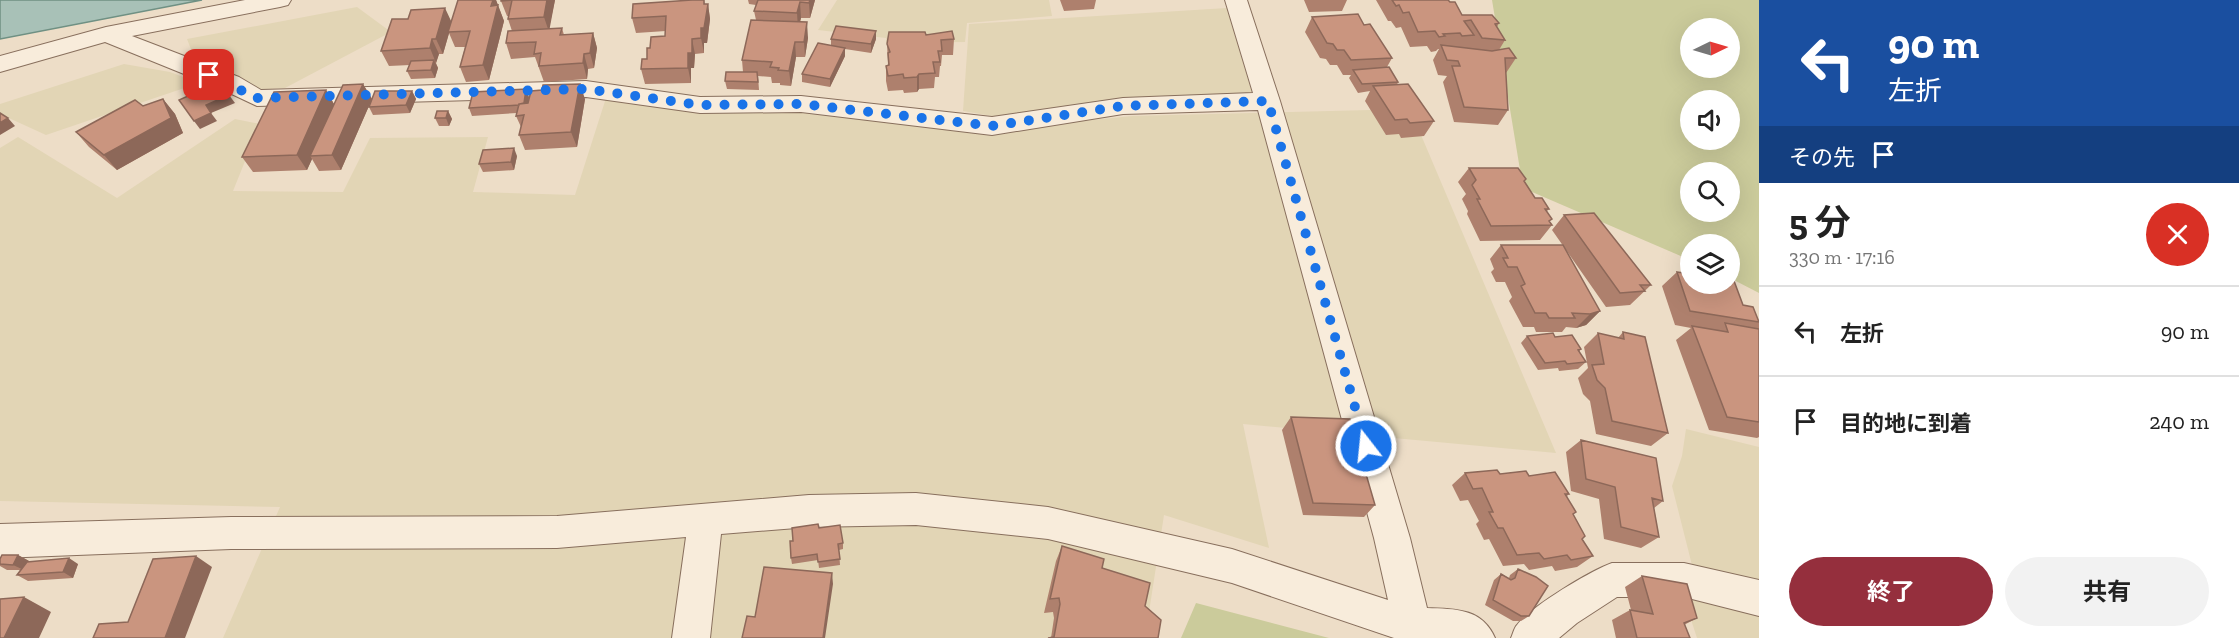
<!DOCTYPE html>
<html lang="ja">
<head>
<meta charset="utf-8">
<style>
	body { margin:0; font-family:"Zilla Slab","Noto Sans JP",serif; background:#f2f2f2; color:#222; height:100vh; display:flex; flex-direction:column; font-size:22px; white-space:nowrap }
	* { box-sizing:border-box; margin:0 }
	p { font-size:20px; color:#767676 }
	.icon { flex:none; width:33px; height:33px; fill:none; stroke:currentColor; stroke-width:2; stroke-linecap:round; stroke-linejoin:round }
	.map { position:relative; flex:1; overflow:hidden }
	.panel { display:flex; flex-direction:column; background:#fff; width:480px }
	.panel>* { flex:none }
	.hud { background:#1a4fa0; color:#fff; overflow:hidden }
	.needle { width:39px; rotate:85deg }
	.buttons { position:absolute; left:1680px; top:18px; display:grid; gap:12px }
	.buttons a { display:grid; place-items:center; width:60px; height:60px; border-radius:50%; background:#fff; box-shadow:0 6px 24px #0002; font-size:30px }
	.pin { position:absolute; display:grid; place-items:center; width:51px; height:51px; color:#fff; margin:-26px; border-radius:12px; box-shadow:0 3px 9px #0006 }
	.me { position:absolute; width:66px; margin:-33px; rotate:344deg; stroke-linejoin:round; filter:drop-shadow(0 0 4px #0008) }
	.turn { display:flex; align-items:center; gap:21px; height:126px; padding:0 30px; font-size:27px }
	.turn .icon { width:78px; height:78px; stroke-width:2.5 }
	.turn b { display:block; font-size:42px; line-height:51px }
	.then { display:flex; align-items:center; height:57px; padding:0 30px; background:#0003; gap:12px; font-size:22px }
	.round { display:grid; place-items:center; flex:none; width:63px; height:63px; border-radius:32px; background:#f2f2f2 }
	.headline { display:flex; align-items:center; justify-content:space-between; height:102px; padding:0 30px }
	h1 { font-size:36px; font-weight:700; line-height:45px }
	.cta { display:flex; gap:12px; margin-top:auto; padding:12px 30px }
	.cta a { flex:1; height:69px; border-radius:36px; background:#952f3d; color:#fff; font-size:24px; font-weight:700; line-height:69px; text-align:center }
	.cta a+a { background:#f2f2f2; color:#222 }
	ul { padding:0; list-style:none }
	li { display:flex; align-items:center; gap:18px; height:90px; padding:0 30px; border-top:2px solid #e0e0e0 }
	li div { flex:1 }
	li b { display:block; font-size:22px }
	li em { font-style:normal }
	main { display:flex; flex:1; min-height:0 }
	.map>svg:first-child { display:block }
	.farmland { fill:#e2d5b5 }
	.green { fill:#cbcb9b; fill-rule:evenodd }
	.water { fill:#a8c1b7; stroke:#6f9083; stroke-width:1.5 }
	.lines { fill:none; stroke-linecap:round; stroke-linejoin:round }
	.minor-casing { stroke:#886f5d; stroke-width:2 }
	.minor { fill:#f8ecdb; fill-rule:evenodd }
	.wall { fill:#ae806d }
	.shaded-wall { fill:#8d6859 }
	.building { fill:#ca957f; stroke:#8d6859; stroke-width:1.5 }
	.route { stroke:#1a73e8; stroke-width:10; stroke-dasharray:0 18 }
</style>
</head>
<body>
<main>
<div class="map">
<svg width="1759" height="638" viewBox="0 0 1759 638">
	<rect width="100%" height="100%" fill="#edddc7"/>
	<path class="farmland" d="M837 0H1049L1052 16 967 23 965 42 886 43V38L818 30Z
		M357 7 391 32 285 88 256 90 194 57 187 39Z
		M1227 8 1252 93 998 117 963 111 969 24Z
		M124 64 170 72 199 83 46 135 0 114V104Z
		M606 98 801 107 991 130 1132 116 1410 109 1556 453 1243 424 1269 548 1164 515 1145 638H223L280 507 0 501V148L18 137 117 198 235 119 260 124 233 191 343 192 370 138 488 137 473 192 575 195Z
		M1686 429 1759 447V589L1694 573 1672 486 1682 456Z
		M1682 592 1759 610V638H1697Z"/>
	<path class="green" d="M1492 0H1759V293L1730 278V244H1690V260L1523 188ZM1690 28H1730V68H1690ZM1690 100H1730V140H1690ZM1690 172H1730V212H1690Z
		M1196 603 1329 638H1181Z"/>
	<path class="water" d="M0 0H202L0 39Z"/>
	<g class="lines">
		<defs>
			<path id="minor" d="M245 0H291L288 5 280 7 132 36 239 77 261 90 586 81 700 97 801 96 992 117 1123 98 1253 93 1225 0H1247L1280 101 1410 538 1427 608C1455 609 1482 608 1495 638H1394L1232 583 1048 539 916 525 809 527 721 534 710 638H672L686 537 557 548 231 549 0 558V524L231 517 557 516 809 495 916 493 1048 507 1232 549 1388 600 1374 538 1258 110 1123 114 992 135 801 112 700 113 586 97 257 106 221 89 105 42 0 72V56L106 27Z
				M1612 563H1684L1759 580V616L1684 597H1617L1577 623 1559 638H1511C1513 634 1514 628 1517 625 1530 607 1590 571 1612 563Z"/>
		</defs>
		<use href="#minor" class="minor-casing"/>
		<use href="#minor" class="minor"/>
	</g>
	<path class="wall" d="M496 0 504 21 489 80 466 82 460 67 465 47H455L449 33 443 54H439L436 63 438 68 435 78 411 79 407 71 410 65 389 66 381 51 451 23Z
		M555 0 549 28H562L564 35 593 33 597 48 594 68 588 69 587 79 544 82 535 57 511 59 506 43 512 31 508 19V16H507L501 1Z
		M748 0H815L810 18H801L800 22 808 38 805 57H796L791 86 780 85V83H772L771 77 758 76 759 90 727 89 725 81 743 72 742 60 756 20 754 11 756 5 749 4Z
		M1060 0H1096L1094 9 1064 11Z
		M1304 0H1347L1342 11 1309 12Z
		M1376 0H1448L1462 15 1499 23 1497 27 1505 40 1499 50 1516 58 1506 73 1508 110 1498 125 1454 122 1443 82 1447 76 1438 75 1433 60 1439 49H1438L1436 51 1431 52 1427 46 1410 47 1401 27 1396 28 1391 21H1388Z
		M708 4 710 19 707 43H704V53L695 54 694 68H691V83L645 84 641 69 647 59 650 48 665 36 666 31 636 33 632 18Z
		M1312 17 1364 25 1392 58 1387 67 1398 82 1397 85 1434 121 1424 136 1401 138 1399 134 1386 135 1365 101 1370 91 1358 93 1349 78 1351 75H1343L1337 65H1330L1326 59 1320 58 1305 32Z
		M926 35 954 39 953 55H942L941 66H940L939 77H935L934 88 919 89 917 92 904 93 903 90 888 91 886 81V66L888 65 887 44Z
		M831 39H876L871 53 845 49V56L830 87 802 82V74L831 46Z
		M363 84 372 99 341 170 319 171 312 159 307 170 253 172 242 157 326 90 334 104Z
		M412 91 416 99 410 113 373 115 369 107Z
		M529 97 585 99 577 147 525 150 519 135 521 127 516 116 517 113 472 116 469 108Z
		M163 99 175 114 183 133 117 170 89 147 76 132Z
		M448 111 452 119 449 126H439L435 118Z
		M517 156 514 170 483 172 479 164Z
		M1469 168 1526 179 1524 182 1535 198 1549 209 1547 211 1549 221 1552 225 1540 240 1480 241 1467 214 1468 211 1462 199 1466 194 1458 182Z
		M1564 215 1651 285 1630 305 1606 307 1552 230Z
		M1501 245 1600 311 1586 325 1576 328 1566 327 1562 332H1536L1534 327H1523L1509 301 1512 297 1505 282H1496L1491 272 1494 269 1490 259Z
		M1677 272 1743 305 1759 321V437L1757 438 1709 430 1676 340 1691 328 1675 325 1662 286Z
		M1623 332 1668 433 1651 446 1596 434 1590 401 1583 394 1578 378 1588 368 1584 347 1598 333 1618 338Z
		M1527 336 1555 337 1581 349 1579 352 1586 362 1578 369 1559 371 1558 368 1538 370 1521 343Z
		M1291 417 1375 505 1364 517 1303 515 1282 430Z
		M1581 440 1663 501 1654 508 1659 537 1641 548 1604 539 1599 499 1571 491 1566 452Z
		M1465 473 1529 476 1569 494 1567 496 1582 539 1593 556 1577 567 1555 571 1552 566 1529 570 1524 564 1503 566 1489 539 1484 540 1476 524 1479 521 1468 500 1460 501 1452 485Z
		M819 528 843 543V549L839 550 840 565 819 568 818 560 792 564 791 558 793 541Z
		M1062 546 1102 568 1161 620 1051 638 1054 618 1053 612 1044 613 1056 561Z
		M18 555 29 561 78 564 73 578 28 581 17 575 20 570H7L0 566V559Z
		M1518 569 1529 616 1521 621H1513L1485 605 1494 580 1501 574 1509 578 1510 575Z
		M1642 576 1697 618 1684 625 1690 638H1616L1612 620 1630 610H1631L1625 587Z"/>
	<path class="shaded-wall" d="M493 0H496L504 21 489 80 483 65Z
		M547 0H555L549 32 544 17Z
		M704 0 706 13 708 4 710 19 707 43H704V53L701 38V28Z
		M810 0H815L810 18 809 3Z
		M800 2 801 18 798 29 797 13Z
		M445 8 452 23 443 54 436 39Z
		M807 22 808 38 805 57 804 42Z
		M876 31V39L871 53V44Z
		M593 33 597 48 594 68 590 53Z
		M432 39 439 54 436 63 430 48Z
		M692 39 695 54 694 68H691V83L688 68V53Z
		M795 42 796 57 791 86 789 71Z
		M845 48V56L830 87V79Z
		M584 54 588 69 587 79 583 63Z
		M434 60 438 68 435 78 431 70Z
		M919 74V89L917 92V77Z
		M363 84 372 99 341 170 332 155Z
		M580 84 585 99 577 147 571 132Z
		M526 89 529 97 526 113 523 105Z
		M326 90 335 106 310 156 312 159 307 170 297 155Z
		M412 91 416 99 410 113 406 105Z
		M229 95 235 103 211 113 217 121 200 129 194 121 206 105Z
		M163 99 175 114 183 133 117 170 104 155Z
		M448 111 452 119 449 126 446 118Z
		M8 118 15 126 0 135V123Z
		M514 148 517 156 514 170 511 162Z
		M1600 311 1586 325 1576 328 1590 314Z
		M18 555 29 561 24 570 13 565Z
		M196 556 212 567 185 638H165Z
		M69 558 78 564 73 578 63 572Z
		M832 573 833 584 825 638H823Z
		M24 597 51 612 39 638H4Z"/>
	<path class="building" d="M458 0H493L491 6 498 5 483 65 460 67 470 31 448 32Z
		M501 0H547L544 17 508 19 512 0 501 1Z
		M692 0H704V4H708L704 28H701V38L692 39V53H688V68L641 69 642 59H647V48H650L651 37 665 36 666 16 632 18 633 4Z
		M758 0H810L809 3 800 2 797 13 754 11Z
		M1392 0H1448L1450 2H1455L1462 15H1492L1499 23 1495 24 1505 40 1482 38 1471 20 1464 21 1474 35 1462 36 1460 33 1443 34 1445 36 1439 37 1435 31 1418 32 1409 12 1403 13 1399 5 1396 6Z
		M445 8 436 39H432L430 48 381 51 392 19H408L411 10Z
		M1358 14 1364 25 1370 24 1392 58 1351 60 1344 50H1337L1333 44 1327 43 1312 17Z
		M751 20 807 22 804 42H795L789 71 778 70 779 68 770 67 772 62 742 60Z
		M836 26 876 31 871 44 831 39Z
		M562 28 560 35 593 33 590 53 584 54 583 63 539 66 541 53 534 54 536 42 506 43 508 31Z
		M952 31 954 39 941 40 942 51H938L940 62H933L935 73 919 74 917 77 904 78 903 74 888 76 886 66 889 65 888 53 890 52 887 44 889 32H925L926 35Z
		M818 43 845 48 830 79 802 74Z
		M1441 45 1492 51 1509 48 1516 58H1505L1508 110 1464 107 1452 66H1460L1458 61 1447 60Z
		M434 60 431 70 407 71 411 61Z
		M1389 67 1398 82 1362 84 1353 70Z
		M726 72H757L758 82 725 81Z
		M219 82 229 95 206 105 211 113 194 121 179 100Z
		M363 84 332 155 310 156 343 85Z
		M580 84 571 132 519 135 524 115 516 116 519 104 528 103 531 91 542 90 543 85Z
		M1408 84 1434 121 1410 123 1407 119 1395 120 1373 86Z
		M526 89 524 103 519 104V105L469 108 473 92Z
		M326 90 297 155 242 157 274 92Z
		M375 91H412L406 105 369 107Z
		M163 99 171 118 104 155 76 132 135 100 143 106Z
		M437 111H448L446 118H435Z
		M0 113 8 118 0 123Z
		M514 148 511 162 479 164 483 150Z
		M1469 168H1518L1526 179 1524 181 1535 198H1542L1549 209H1545L1552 219 1549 221 1552 225 1491 226 1477 199H1480L1472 185 1476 180Z
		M1594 213 1651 285H1640L1645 291 1620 293 1564 215Z
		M1501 245H1563L1600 311 1590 314 1572 313 1575 318H1549L1546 313H1535L1521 286 1525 284 1517 267H1508L1503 258H1508Z
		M1677 272 1690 274V284H1730V280L1734 281 1743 305 1753 307 1759 322 1690 311Z
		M1725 323 1759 329V422L1727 417 1692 326 1728 332Z
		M1623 332 1645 337 1668 433 1612 421 1605 388 1597 380 1592 365 1604 364 1598 333 1624 339Z
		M1553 333 1555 337 1572 335 1581 349 1578 350 1586 362 1567 364 1565 361 1545 363 1527 336Z
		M1291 417 1350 419 1375 505 1313 503Z
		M1581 440 1656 458 1663 501 1652 498 1659 537 1621 527 1615 487 1586 479Z
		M1497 470 1500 474 1526 471 1529 476 1555 472 1569 494H1565L1576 512 1573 514 1585 536 1582 539 1593 556 1571 560 1567 555 1544 559 1539 553 1517 555 1503 528H1498L1489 512H1493L1482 488 1473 489 1465 473Z
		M818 524 819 528 840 525 843 543 838 544 840 559 818 562 817 554 791 558 790 541H793L792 528Z
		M1062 546 1104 559 1102 568 1150 583 1145 606 1161 620 1158 638H1048L1054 637 1060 604 1059 598 1050 599Z
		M2 555H18L13 565 0 564V559Z
		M196 556 165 638H93L99 624 128 622 153 559Z
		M69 558 63 572 17 575 27 562Z
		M764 567 832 573 823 638H742L747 616 755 617Z
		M1518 569 1536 577 1548 586 1529 616H1521L1493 600 1501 574 1511 580 1515 578Z
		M1642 576 1687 584 1697 618 1684 623 1690 638H1637L1630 610 1653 614Z
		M24 597 4 638H0V599Z"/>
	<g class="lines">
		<path class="route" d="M209 75 257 98 586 89 700 105 801 104 992 126 1123 106 1268 101 1366 446"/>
	</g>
</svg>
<div class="buttons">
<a><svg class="needle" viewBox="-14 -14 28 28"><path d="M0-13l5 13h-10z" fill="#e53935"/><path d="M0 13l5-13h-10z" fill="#767676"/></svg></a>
<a><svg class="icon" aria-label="sound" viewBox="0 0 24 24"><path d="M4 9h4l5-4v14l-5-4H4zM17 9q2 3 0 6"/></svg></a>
<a><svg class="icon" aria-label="search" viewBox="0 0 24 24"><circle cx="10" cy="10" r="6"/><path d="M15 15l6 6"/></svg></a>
<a><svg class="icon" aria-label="layers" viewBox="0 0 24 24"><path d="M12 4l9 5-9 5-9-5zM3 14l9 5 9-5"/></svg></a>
</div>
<div class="pin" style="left:209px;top:75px;background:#d93025"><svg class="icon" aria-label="arrive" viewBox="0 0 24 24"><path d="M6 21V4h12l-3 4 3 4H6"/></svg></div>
<svg class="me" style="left:1366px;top:446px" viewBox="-20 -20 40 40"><circle r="17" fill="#1a73e8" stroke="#fff" stroke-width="3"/><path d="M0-11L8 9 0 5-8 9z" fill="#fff"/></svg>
</div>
<section class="panel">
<div class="hud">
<div class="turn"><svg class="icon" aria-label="left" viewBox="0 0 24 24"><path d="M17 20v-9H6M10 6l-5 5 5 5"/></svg><div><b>90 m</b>左折</div></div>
<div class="then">その先<svg class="icon" aria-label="arrive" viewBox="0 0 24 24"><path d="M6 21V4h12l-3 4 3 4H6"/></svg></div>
</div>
<div class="headline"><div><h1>5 分</h1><p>330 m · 17:16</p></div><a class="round" style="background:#d93025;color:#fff"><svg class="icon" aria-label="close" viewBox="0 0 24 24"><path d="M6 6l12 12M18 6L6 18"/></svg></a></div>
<ul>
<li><svg class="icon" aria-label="left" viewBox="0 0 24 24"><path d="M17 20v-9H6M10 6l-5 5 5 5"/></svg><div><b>左折</b></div><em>90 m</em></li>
<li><svg class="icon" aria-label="arrive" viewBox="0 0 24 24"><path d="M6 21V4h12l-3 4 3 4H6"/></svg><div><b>目的地に到着</b></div><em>240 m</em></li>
</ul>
<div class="cta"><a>終了</a><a>共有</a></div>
</section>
</main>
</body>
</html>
